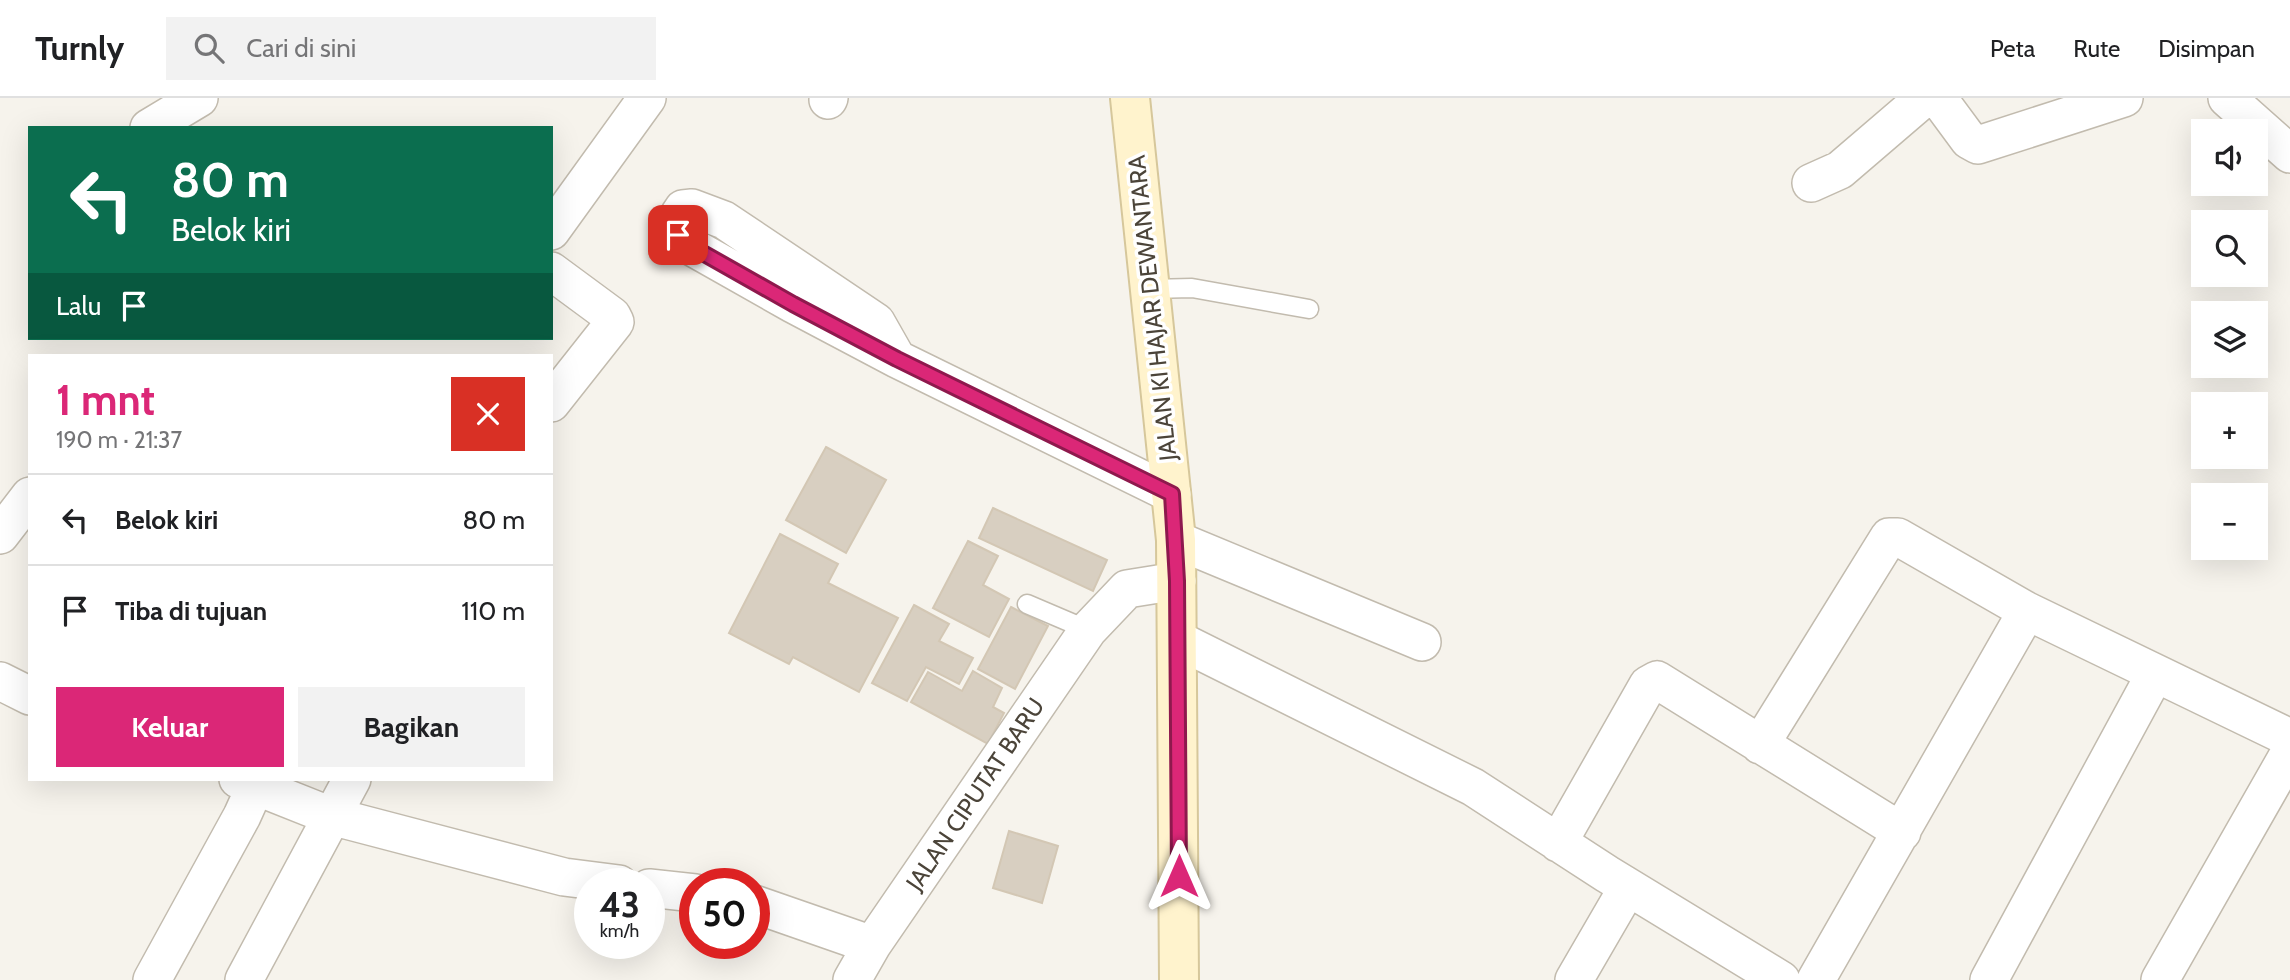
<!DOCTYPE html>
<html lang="id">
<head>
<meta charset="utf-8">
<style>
	body { margin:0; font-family:Cabin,sans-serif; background:#f2f2f2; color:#202124; height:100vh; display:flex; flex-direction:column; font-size:26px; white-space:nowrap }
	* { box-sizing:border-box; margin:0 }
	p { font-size:23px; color:#757577 }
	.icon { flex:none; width:38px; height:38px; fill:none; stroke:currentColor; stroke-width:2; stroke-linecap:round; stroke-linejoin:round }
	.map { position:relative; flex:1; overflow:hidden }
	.panel { position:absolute; left:28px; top:256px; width:525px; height:427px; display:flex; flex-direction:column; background:#fff; border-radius:0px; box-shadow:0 7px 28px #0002 }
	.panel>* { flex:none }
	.banner { position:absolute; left:28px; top:28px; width:525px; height:214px; border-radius:0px; box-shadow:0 7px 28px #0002; background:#0b6e4f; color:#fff; overflow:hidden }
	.tools { position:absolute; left:2191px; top:21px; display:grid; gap:14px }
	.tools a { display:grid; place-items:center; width:77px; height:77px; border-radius:0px; background:#fff; box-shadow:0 7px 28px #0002; font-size:35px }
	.speed { position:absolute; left:574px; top:770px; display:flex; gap:14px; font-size:35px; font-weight:700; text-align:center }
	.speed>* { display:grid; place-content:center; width:91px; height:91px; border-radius:50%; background:#fff; box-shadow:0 7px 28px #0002; line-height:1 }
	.speed small { font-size:18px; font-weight:400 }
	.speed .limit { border:10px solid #d22; background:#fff; color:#111 }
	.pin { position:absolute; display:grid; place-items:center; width:60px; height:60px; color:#fff; margin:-30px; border-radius:14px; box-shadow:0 4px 10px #0006 }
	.me { position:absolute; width:77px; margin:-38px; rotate:0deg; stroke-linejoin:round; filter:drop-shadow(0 0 5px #0008) }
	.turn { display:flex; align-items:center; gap:24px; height:147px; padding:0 28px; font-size:32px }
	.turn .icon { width:91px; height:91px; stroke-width:2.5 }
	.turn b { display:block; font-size:49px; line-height:60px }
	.then { display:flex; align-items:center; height:66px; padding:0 28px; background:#0003; gap:14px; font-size:26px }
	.round { display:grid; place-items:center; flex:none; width:74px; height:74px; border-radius:0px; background:#f2f2f2 }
	.overview { display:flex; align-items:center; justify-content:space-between; height:119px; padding:0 28px }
	h1 { font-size:42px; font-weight:700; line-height:52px; color:#db2777 }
	.action { display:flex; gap:14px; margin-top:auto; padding:14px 28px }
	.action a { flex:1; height:80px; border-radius:0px; background:#db2777; color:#fff; font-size:28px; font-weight:700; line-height:80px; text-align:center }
	.action a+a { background:#f2f2f2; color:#202124 }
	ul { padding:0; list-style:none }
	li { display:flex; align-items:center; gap:21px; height:91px; padding:0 28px; border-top:2px solid #e0e0e0 }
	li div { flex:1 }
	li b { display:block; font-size:26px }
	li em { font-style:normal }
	header { display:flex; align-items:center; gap:42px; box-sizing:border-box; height:98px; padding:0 35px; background:#fff; border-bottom:2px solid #e0e0e0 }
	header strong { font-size:33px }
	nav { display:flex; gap:38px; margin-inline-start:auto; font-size:24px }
	.search { width:490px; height:63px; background:#f2f2f2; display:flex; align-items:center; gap:18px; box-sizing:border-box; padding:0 24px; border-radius:0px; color:#757577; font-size:26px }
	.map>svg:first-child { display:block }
	.building { fill:#d8cfc1; stroke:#d3c7b4; stroke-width:2 }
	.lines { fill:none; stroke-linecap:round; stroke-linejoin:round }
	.service-casing { stroke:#c2bbae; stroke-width:21 }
	.minor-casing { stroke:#c2bbae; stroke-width:40 }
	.secondary-casing { stroke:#d6c79b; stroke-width:42 }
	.service { stroke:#fff; stroke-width:18 }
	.minor { stroke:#fff; stroke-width:37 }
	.secondary { stroke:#fff3cd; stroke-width:38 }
	.route-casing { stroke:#8e194d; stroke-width:18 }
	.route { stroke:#db2777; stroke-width:12 }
	.labels { text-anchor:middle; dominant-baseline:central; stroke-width:7; stroke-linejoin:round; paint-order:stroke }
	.street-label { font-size:24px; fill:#4b4439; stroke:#fff }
</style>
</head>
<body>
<header>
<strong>Turnly</strong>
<div class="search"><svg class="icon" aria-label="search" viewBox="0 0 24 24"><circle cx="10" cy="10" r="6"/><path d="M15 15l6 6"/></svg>Cari di sini</div>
<nav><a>Peta</a><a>Rute</a><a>Disimpan</a></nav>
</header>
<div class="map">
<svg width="2290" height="882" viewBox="0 0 2290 882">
	<rect width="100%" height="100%" fill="#f6f3ec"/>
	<path class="building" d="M826 349 886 382 846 455 786 422Z
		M993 410 1107 462 1093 493 979 440Z
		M780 436 838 466 828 485 898 520 859 594 793 559 789 566 729 535Z
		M968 443 998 458 983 487 1009 501 989 539 933 510Z
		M914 507 949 526 939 543 973 560 959 586 926 569 907 603 872 585Z
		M1011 509 1048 528 1015 591 978 571Z
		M973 573 1002 590 993 609 1004 615 988 646 911 604 928 574 962 593Z
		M1009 733 1058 748 1042 805 993 790Z"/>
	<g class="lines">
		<defs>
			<path id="service" d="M1150 191 1192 190 1309 211
				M1027 506 1088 532"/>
			<path id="minor" d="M1938 0 1969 42 1978 47 2124 0
				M2227 0 2290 56
				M828 2 829 0
				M149 30 199 0
				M1811 85 1840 72 1924 0
				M551 133 647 0
				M551 173 612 218 615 224 551 305
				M897 261 876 224 724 122 692 110 683 111C673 124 676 134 687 146L793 206 897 261 1172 396
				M0 437 30 398
				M1176 442 1422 544
				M1178 542 1473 689 1607 776 1781 882
				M0 583 30 598
				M1760 647 1889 439H1898L2027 513 2290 640
				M238 681 331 718 564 779 619 786
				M1558 745 1648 587 1657 582 1902 734
				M649 790 695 795
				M754 806 872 847 1088 532 1127 491 1177 483
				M152 882 242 718 256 687
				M244 882 352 681
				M852 882 872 847
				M1574 882 1628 789
				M1816 882 2027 513
				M1989 882 2155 576
				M2160 882 2290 654"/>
			<path id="secondary" d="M1130 0 1176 442 1179 882"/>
		</defs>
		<use href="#service" class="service-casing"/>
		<use href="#minor" class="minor-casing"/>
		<use href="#secondary" class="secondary-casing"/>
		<use href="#service" class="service"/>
		<use href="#minor" class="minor"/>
		<use href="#secondary" class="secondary"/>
	</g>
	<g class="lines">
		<defs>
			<path id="route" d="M678 137 687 146 793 206 897 261 1172 396 1177 483 1179 778"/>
		</defs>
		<use href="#route" class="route-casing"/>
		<use href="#route" class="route"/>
	</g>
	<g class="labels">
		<g class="street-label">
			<text transform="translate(1152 210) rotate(-96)">JALAN KI HAJAR DEWANTARA</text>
			<text transform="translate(975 696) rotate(-56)">JALAN CIPUTAT BARU</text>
		</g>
	</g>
</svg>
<div class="tools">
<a><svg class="icon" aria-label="sound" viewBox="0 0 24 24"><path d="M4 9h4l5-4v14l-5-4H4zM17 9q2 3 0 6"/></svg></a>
<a><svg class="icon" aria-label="search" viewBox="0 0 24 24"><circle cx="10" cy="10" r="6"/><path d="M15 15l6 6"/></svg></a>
<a><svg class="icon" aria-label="layers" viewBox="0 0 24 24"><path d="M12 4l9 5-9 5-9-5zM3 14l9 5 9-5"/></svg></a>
<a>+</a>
<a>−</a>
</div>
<div class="speed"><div>43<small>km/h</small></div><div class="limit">50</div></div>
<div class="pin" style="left:678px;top:137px;background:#d93025"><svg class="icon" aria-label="arrive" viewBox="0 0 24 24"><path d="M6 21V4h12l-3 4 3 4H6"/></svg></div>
<svg class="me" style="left:1179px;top:778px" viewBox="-20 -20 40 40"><path d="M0-17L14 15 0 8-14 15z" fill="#db2777" stroke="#fff" stroke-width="4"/></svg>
<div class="banner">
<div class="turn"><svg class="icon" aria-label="left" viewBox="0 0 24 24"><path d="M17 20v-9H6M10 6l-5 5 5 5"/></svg><div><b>80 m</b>Belok kiri</div></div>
<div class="then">Lalu<svg class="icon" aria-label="arrive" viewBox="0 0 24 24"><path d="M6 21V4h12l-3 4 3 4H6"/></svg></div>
</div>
<section class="panel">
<div class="overview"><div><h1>1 mnt</h1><p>190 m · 21:37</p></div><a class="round" style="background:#d93025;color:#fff"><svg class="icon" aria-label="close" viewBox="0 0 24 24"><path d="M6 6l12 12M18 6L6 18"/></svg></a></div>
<ul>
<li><svg class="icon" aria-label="left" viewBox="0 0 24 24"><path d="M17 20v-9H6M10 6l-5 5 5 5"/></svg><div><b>Belok kiri</b></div><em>80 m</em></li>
<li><svg class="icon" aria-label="arrive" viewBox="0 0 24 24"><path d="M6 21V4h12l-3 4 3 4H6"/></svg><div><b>Tiba di tujuan</b></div><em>110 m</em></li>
</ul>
<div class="action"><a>Keluar</a><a>Bagikan</a></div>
</section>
</div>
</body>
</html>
